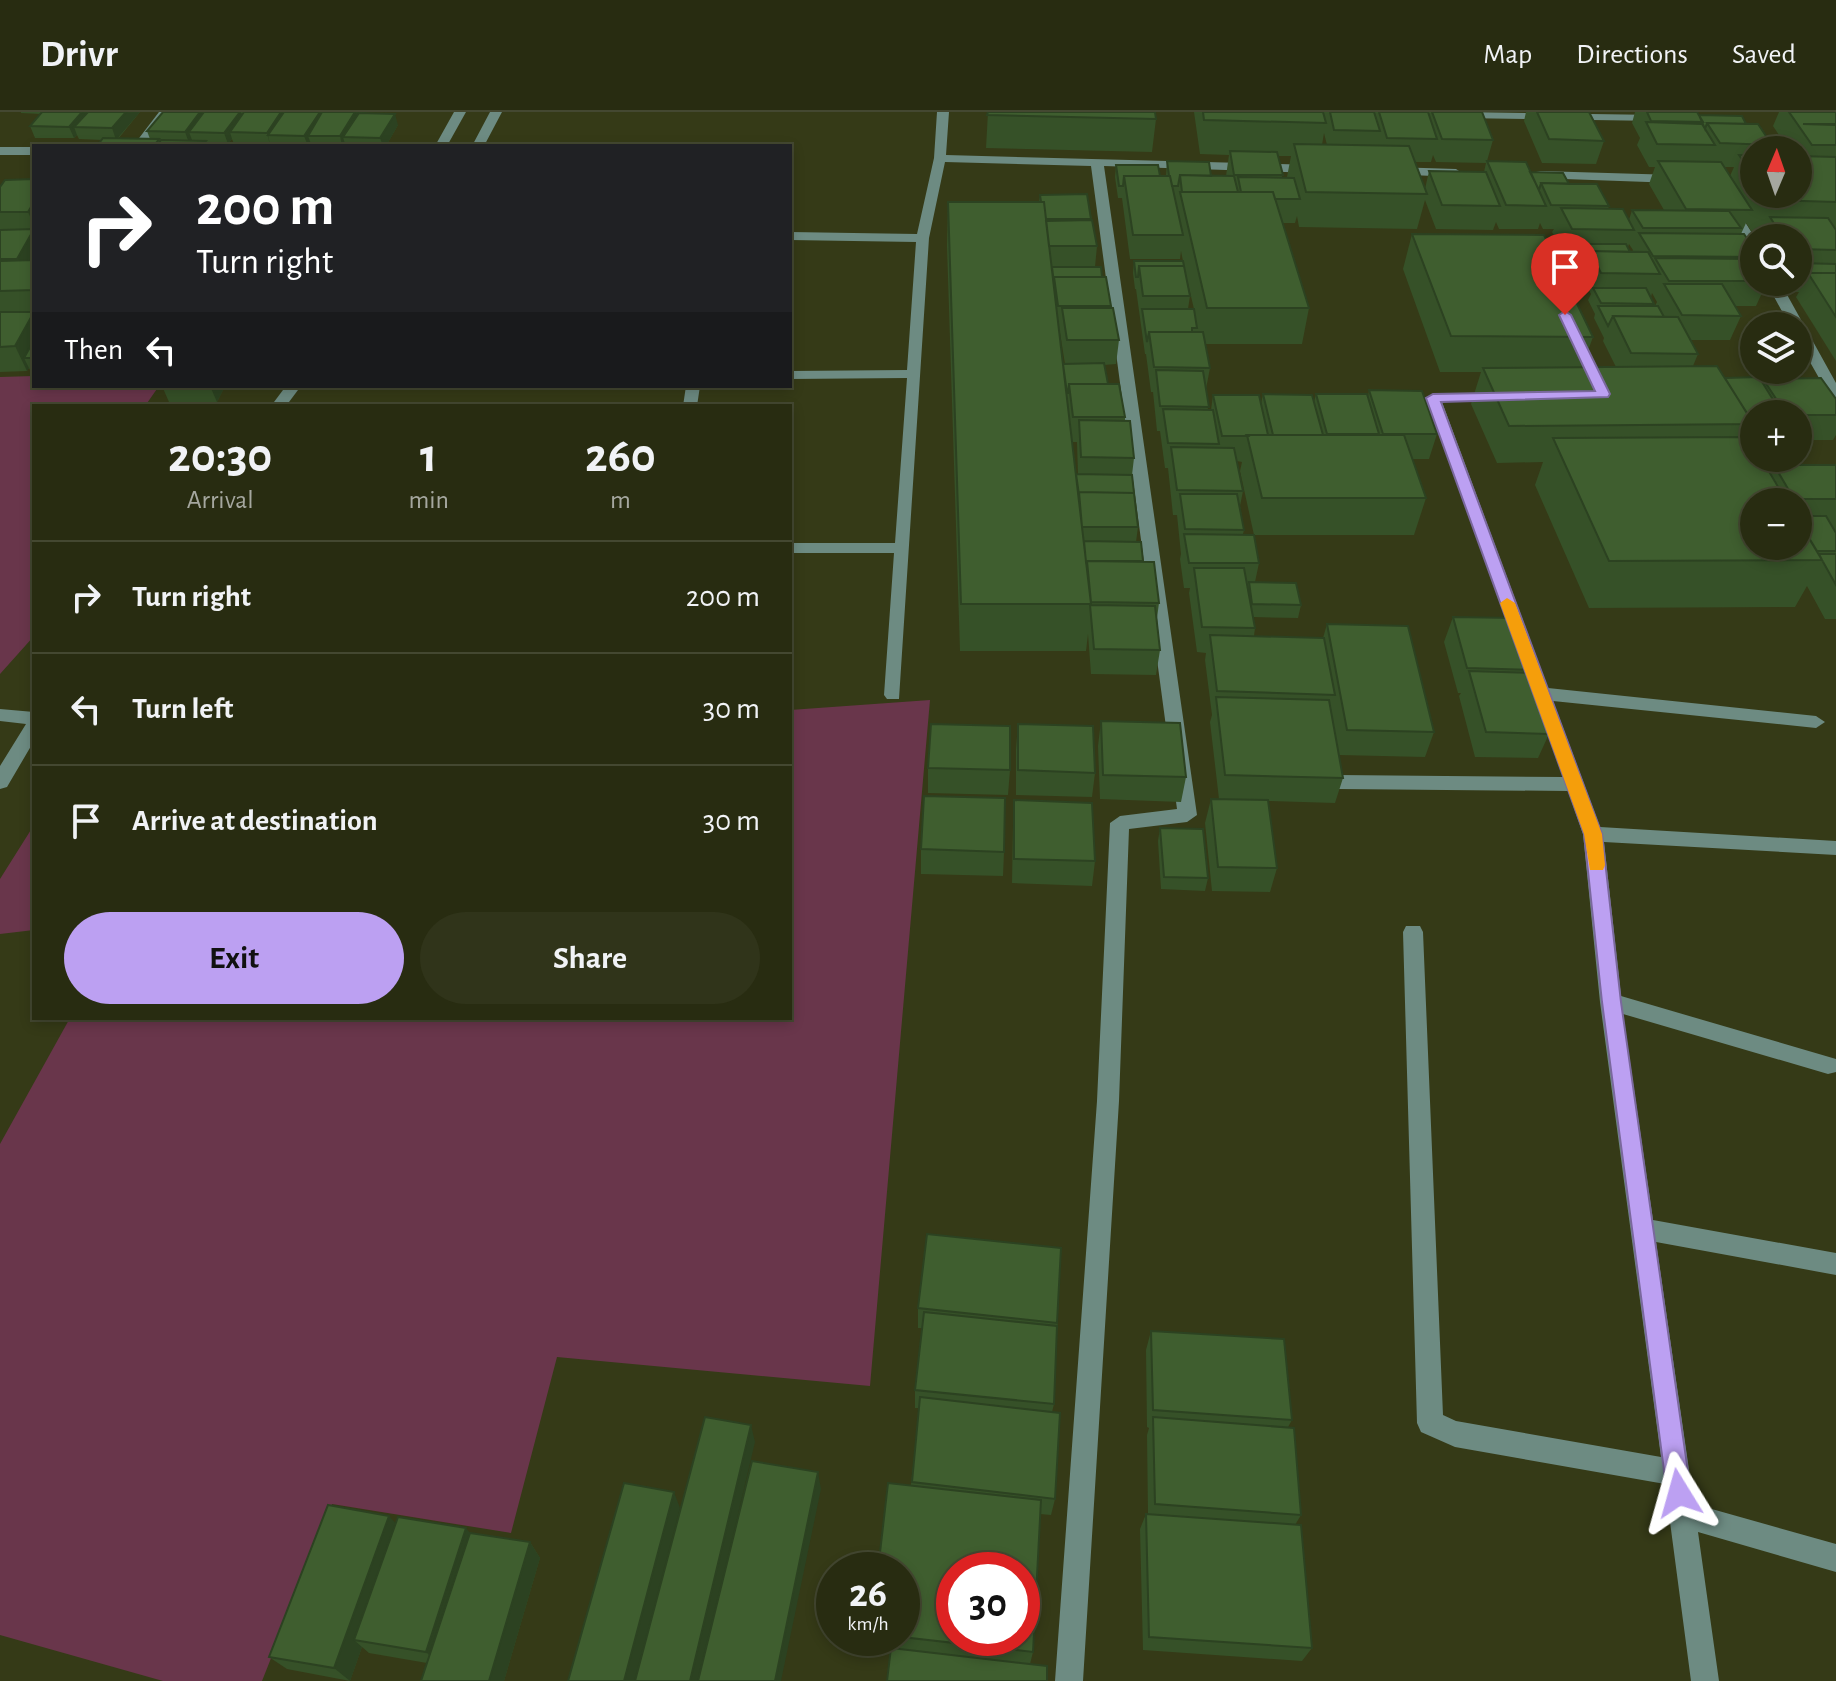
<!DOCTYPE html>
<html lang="en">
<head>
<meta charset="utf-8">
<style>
	body { margin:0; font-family:"Alegreya Sans",sans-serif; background:#30341a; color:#f1f3f6; height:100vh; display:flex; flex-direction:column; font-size:30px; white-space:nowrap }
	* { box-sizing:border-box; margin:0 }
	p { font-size:26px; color:#a5a79f }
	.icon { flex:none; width:44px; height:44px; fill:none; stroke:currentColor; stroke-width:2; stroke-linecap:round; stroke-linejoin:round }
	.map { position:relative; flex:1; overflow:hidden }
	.side { position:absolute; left:32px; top:292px; width:760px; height:616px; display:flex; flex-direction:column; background:#282c11; border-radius:0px; box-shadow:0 4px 12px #0003,0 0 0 2px #444831 }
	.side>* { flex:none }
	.hud { position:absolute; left:32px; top:32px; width:760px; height:244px; border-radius:0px; box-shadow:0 4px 12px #0003,0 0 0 2px #444831; background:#202124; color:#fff; overflow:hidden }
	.needle { width:52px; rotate:2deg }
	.tools { position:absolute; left:1740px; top:24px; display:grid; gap:16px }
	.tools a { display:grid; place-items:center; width:72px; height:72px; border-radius:50%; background:#282c11; box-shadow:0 4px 12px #0003,0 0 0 2px #444831; font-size:40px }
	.speed { position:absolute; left:816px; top:1440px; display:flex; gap:16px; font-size:40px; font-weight:700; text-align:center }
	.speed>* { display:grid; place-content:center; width:104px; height:104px; border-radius:50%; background:#282c11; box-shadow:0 4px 12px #0003,0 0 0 2px #444831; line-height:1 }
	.speed small { font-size:20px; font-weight:400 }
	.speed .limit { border:12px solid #d22; background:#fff; color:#111 }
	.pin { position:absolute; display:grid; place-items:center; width:68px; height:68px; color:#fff; margin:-82px -34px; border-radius:50% 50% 50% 0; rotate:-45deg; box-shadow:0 0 8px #0007 }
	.pin .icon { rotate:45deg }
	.me { position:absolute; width:88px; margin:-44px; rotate:352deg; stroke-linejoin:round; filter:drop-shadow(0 0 6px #0008) }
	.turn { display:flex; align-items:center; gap:28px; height:168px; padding:0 32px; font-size:36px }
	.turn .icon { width:104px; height:104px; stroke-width:2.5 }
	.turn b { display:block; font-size:56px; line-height:68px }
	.then { display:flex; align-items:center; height:76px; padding:0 32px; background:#0003; gap:16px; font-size:30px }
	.eta { display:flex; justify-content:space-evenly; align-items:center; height:136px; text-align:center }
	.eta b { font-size:48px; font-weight:700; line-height:56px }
	.action { display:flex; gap:16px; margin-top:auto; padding:16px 32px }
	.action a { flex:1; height:92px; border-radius:48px; background:#bca0f2; color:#111; font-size:32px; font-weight:700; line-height:92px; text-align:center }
	.action a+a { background:#30341a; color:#f1f3f6 }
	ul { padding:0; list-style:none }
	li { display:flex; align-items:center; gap:24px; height:112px; padding:0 32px; border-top:2px solid #444831 }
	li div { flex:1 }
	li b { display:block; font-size:30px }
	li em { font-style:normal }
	header { display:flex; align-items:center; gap:48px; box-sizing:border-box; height:112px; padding:0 40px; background:#282c11; border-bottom:2px solid #444831 }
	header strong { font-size:38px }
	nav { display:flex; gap:44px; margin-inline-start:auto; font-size:28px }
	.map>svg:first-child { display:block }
	.green { fill:#69364b }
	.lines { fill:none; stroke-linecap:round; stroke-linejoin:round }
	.minor { fill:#6d8b82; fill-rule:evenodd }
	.wall { fill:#365128; fill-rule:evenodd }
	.shaded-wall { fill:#2c4221 }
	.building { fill:#3f5e2f; stroke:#2c4221; stroke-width:2; fill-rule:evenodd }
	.route { fill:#bca0f2; stroke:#7a689d; stroke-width:2 }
	.slow { fill:#f59e0b }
</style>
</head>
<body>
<header>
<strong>Drivr</strong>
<nav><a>Map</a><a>Directions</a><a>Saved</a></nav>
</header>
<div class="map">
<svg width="1836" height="1569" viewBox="0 0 1836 1569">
	<rect width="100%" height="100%" fill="#353a17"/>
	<path class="green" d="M34 264V274H159L145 294H34V524L0 562V265Z
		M930 588 870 1274 557 1245 511 1421 332 1392 262 1569H163L0 1523V1032L70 906H790V598Z
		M34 713V818L0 822V767Z"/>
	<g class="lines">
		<path class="minor" d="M159 0H171L145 34H133Z
			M454 0H466L447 34H435Z
			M490 0H502L484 34H472Z
			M937 0H949L946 43 1316 53 1322 57 1316 61 1104 54 1197 703 1187 710 1129 717 1119 989 1083 1569H1055L1097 989 1110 711 1120 704 1177 697 1091 54 945 50 929 126 899 587H887L884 583 894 441H790V431H895L907 266 790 267V259L907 258 916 130 790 128V120L917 122 934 46Z
			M1457 0 1659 3 1665 6 1659 9 1459 6 1453 3Z
			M0 35H34V43H0Z
			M1392 55 1456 57 1462 61 1456 65 1388 62V56Z
			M1540 59 1676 63 1682 67 1676 71 1536 66V60Z
			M1738 104 1742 105 1755 126 1754 140 1749 139 1732 108Z
			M1766 170H1780L1836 271V288L1827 282H1802L1795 278 1802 274 1823 273 1798 229V214H1790Z
			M1574 217 1581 221 1608 279 1606 282H1596L1594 279 1567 221Z
			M286 274H301L286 294H271Z
			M686 274H700L697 294H683Z
			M1498 281 1503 282V288L1442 290 1548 576 1816 604 1825 610 1816 616 1553 589 1600 715 1836 729V743L1604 730 1621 884 1836 947V960L1828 962 1623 902 1653 1108 1836 1141V1163L1656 1130 1694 1392 1836 1432V1460L1698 1420 1719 1569H1691L1665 1372 1455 1335 1421 1320 1417 1311 1403 820 1406 814H1420L1423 820 1443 1303 1456 1309 1661 1345 1600 890 1583 722 1568 679 1338 677 1329 670 1338 663 1563 665 1426 286 1433 282Z
			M0 597 34 600V629L7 675 0 677V654L26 612 0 609Z"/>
	</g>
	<path class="wall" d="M21 0H140L118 27H150L147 19 204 0H321V2L365 1 398 13 386 34H311V32L309 34H271V32H234L232 27 228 32 259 33V34H97L102 28 79 27 77 23 74 26H35L30 14 41 2 21 1Z
		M988 0 1156 7 1152 40 986 36Z
		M1194 0H1482L1493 28 1487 49 1530 60 1569 72 1609 94 1608 97 1629 108 1632 98H1664L1649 72 1655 55H1649L1637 33 1640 26 1632 11 1635 0H1610H1697L1699 3 1746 12 1772 33 1770 38H1754V82H1798V38H1789L1773 14 1779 0H1836V249L1796 185 1799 180H1789L1783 170H1798V126H1761L1762 123H1754L1746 111 1741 122 1754 137V170H1767L1756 194H1735L1741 204 1730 228H1691L1698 242 1693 254 1725 266 1761 270 1763 267 1836 287V323L1833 328H1798V302H1754V327H1750L1770 361 1774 353H1836V507H1825L1807 474 1795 495 1589 496 1535 373 1543 350 1497 351 1471 292 1481 260H1440L1403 157 1412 122 1593 225 1582 255H1616L1603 229 1604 226 1594 206 1595 202 1588 188 1591 182 1581 163 1582 162H1567L1558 144 1561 136 1552 120 1554 117H1543L1540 111 1538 117H1499L1496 110 1493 118 1436 117 1425 88 1417 117 1299 115 1297 104 1295 111H1282L1309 196 1302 232H1205L1210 256 1206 277 1208 298H1211L1213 283 1261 292 1263 282 1314 290 1316 282 1368 285 1369 278 1437 322 1429 347H1412L1426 386 1414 423H1254L1240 359 1242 350 1237 349 1243 379 1240 394 1244 418 1243 422 1259 451 1255 470 1301 493 1298 506 1253 505 1255 516 1254 524 1323 526 1327 512 1434 620 1425 645 1339 643 1343 666 1335 691 1268 689 1277 756 1270 780 1212 779 1205 711 1211 687H1219L1210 610 1212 603 1205 548 1206 541 1197 540 1189 481 1190 476H1184L1180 447 1181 442 1177 403H1173L1168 356H1165L1160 319H1157L1153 280H1151L1146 242H1145L1136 177H1135L1133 161 1134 149 1184 154 1181 139 1180 147H1130L1122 86H1118L1115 65 1116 53 1160 64H1166L1167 49 1211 64H1226L1229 43 1200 42ZM1324 21 1327 33H1322ZM1433 43 1436 50 1486 51 1484 60 1429 59 1425 77 1415 50H1431ZM1278 44H1291L1287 65H1282ZM1724 55H1734L1730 64ZM1629 132 1633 138 1632 140H1630L1628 135ZM1185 159 1194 197H1188L1190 184ZM1652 181 1657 190 1655 194H1653L1654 192 1651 185ZM1754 390H1798V434Z
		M1526 0H1589L1604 29 1596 52 1542 51 1524 9Z
		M34 67V258H30L29 256 27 259 0 260V75Z
		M1087 82 1097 134 1095 155 1102 165 1111 194 1119 228 1116 252 1104 253 1108 272 1125 305V309L1134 346 1132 363 1138 415 1136 430 1159 491 1157 506 1160 538 1156 563 1091 562 1088 522 1086 539H960L947 134 948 90H1039L1040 83ZM1060 218V221L1065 252H1063L1059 219ZM1072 330H1077L1078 362H1076Z
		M162 274H225L217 290H169Z
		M1453 505 1532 558 1531 562 1549 622 1538 646 1475 645 1459 584 1461 581H1458L1444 530Z
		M1101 609 1186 665 1181 690 1100 687 1098 634Z
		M1018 612 1095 661 1092 685 1016 683V637Z
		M928 656 1010 658 1008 683 928 681Z
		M1014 688 1095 749 1092 774 1012 771 1013 713Z
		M1160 716 1208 766 1205 779 1161 777 1158 729Z
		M921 737 1004 740 1003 764 921 762Z
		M1061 1136 1054 1292 1052 1300 1055 1387 1051 1403 1040 1402 1033 1540 1030 1552 872 1540 871 1526H902V1458L919 1296H915V1278L922 1216H918V1196Z
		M1151 1219 1292 1308 1288 1315 1301 1403 1295 1413 1312 1536 1302 1549 1143 1538 1140 1417 1146 1402H1148L1147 1323 1149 1316 1147 1315 1146 1238Z
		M395 1411 530 1430 540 1446 504 1569H421L427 1551 369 1541 362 1535 350 1569 287 1557 269 1545Z"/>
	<path class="shaded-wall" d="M82 0H91L74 15 77 23 74 26 69 15Z
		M126 0H140L116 28 112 16Z
		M200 0H203L206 9 189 20 192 28 189 31 185 20Z
		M240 0H241L245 10 230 20 232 27 228 32 224 21Z
		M281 0H293L268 23 270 33 267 21Z
		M321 0 324 11 308 24 311 32 308 34 304 24Z
		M355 0H366L350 25H343L345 32 342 34 340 24Z
		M395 2 398 13 386 34H383L380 26Z
		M34 90V113L28 100Z
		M34 119V161L28 171 17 147Z
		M34 201V246H24L29 256 27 259 15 234Z
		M210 274H225L217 290Z
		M751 1313 755 1330 699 1569H690Z
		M818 1360 821 1377 781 1569H775Z
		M674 1380 680 1396 635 1569H624Z
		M389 1404 403 1419 354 1528 362 1535 350 1569 334 1556Z
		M466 1416 478 1431 439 1553 426 1540Z
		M530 1430 540 1446 504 1569H489Z"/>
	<path class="building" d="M42 0H82L69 15 30 14Z
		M88 0H126L112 16 74 15Z
		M163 0H200L185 20 147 19Z
		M204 0H240L224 21 189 20Z
		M244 0H281L267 21 230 20Z
		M284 0H320L304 24 268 23Z
		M322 0H355L340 24H308Z
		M988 0H1155L1156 7 987 3Z
		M1203 0H1323L1326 11 1204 8Z
		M1330 0H1374L1380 19 1334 18Z
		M1379 0H1428L1437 27 1387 26Z
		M1432 0H1482L1493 28 1442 27Z
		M1537 0H1589L1604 29 1549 27Z
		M1647 0H1697L1703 10 1651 9Z
		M1789 0H1836V12H1803L1836 13V33H1812Z
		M359 1 395 2 380 26 343 25Z
		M1699 3 1742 4 1746 12 1707 11 1705 17Z
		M1646 10 1702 12 1715 33 1657 32Z
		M1707 11 1758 12 1772 33 1720 31Z
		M103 26 159 27 154 34H97Z
		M161 28 206 29 202 34H157Z
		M206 32 259 33 258 34H205Z
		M1294 32 1409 34 1427 82 1306 80Z
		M1230 39 1277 40 1283 63H1234Z
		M1739 43H1754V65Z
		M1798 44 1836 45V90L1769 88 1765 82H1798Z
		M1167 49 1209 50 1211 64 1180 63 1178 74H1172L1170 64H1169Z
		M1487 49 1526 50 1546 94 1506 93Z
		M1658 49 1721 50 1752 98 1686 97Z
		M1116 53H1158L1160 64H1124L1123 74H1119Z
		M1429 59 1486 60 1500 94 1442 93Z
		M1530 60 1563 61 1569 72 1541 71 1539 78Z
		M1180 63 1234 64 1238 80H1182Z
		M1124 64H1170L1183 123H1133Z
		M1238 65 1294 66 1300 87H1275L1273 80H1241Z
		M34 67V90L28 100H0V75L5 68Z
		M1541 71 1597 72 1609 94 1551 93Z
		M1180 80H1273L1309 196H1207Z
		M1087 82 1091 107H1046L1044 90H1041L1040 83Z
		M948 90H1044L1091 492H961Z
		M1561 96 1623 97 1634 118 1572 117Z
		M1632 98 1729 99 1741 116H1643Z
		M1770 105 1828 106 1836 118V138L1798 137V126H1783Z
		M1092 108 1097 134H1049L1046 109Z
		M34 117 17 147H0V118Z
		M1639 121 1744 122 1754 137V145L1653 144Z
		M1412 122 1544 123 1593 225 1451 224Z
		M1562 132H1626L1630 140 1590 139 1586 150 1571 149Z
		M1590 139 1648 140 1660 162 1601 161Z
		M1655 146 1752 147 1754 149V169H1669Z
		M34 148V178L0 179V149Z
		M1134 149H1183L1184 154H1139L1138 165H1136Z
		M1798 151 1836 152V161H1808L1805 168H1798Z
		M1139 154H1184L1190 184H1143Z
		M1052 155H1101L1102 165H1054V171Z
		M1808 161H1836V205Z
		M1054 165H1106L1111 194H1058Z
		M1664 172H1722L1741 204 1682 203Z
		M1593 176H1646L1654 192 1601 191Z
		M1598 194H1658L1664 205 1613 204 1608 214Z
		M1062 196H1113L1119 228H1067Z
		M1142 197H1194L1197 216H1192V220H1149L1147 230Z
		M0 200H34L15 234 0 235Z
		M1613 204 1678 205 1698 242 1631 241Z
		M1149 220H1203L1210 256 1154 255Z
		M34 228V246H24Z
		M1104 251 1108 272H1069L1068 281H1067L1063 252Z
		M1717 254 1754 312 1509 314 1483 256Z
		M1156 258 1203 259 1209 295 1160 294Z
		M1759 265 1782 302 1748 303 1725 266Z
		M1821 266 1836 287V303H1798V302H1786L1763 267Z
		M1069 272H1119L1125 305H1073Z
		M1369 278 1422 279 1437 322H1383Z
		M1263 282 1312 283 1323 323H1273Z
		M1316 282H1367L1379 322H1327Z
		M1213 283H1259L1268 323H1247L1248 324H1222Z
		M1163 297 1213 298 1219 332 1168 331Z
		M1079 308 1130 309 1134 346 1081 345Z
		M1247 323H1404L1426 386H1262Z
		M1748 325 1754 335V346H1761L1787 390H1754V434H1798V408L1822 448 1609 449 1553 326Z
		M1171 335 1234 336 1243 379 1177 378Z
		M1774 353H1836V387H1794Z
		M1076 362 1132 363 1134 381 1079 380V383Z
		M1079 380 1134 381 1138 415H1082Z
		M1180 382H1237L1244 418 1185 417Z
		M1798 404H1826L1836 421V439H1817L1798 408Z
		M1184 422 1254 423 1259 451H1189Z
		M1084 429 1141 430 1143 449H1087L1086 450Z
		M1819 442H1836V473L1822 448Z
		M1087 449 1154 450 1159 491 1091 490Z
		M1194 456H1244L1255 516 1202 515Z
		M1249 470 1296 471 1301 493 1252 492Z
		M1090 493 1155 494 1160 538 1094 537Z
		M1453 505 1516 506 1532 558 1467 556Z
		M1327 512 1408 514 1434 620 1347 618Z
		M1210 523 1324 526 1335 583 1217 579Z
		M1469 559 1530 561 1549 622 1486 620Z
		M1216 585 1329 588 1343 666 1225 663Z
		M1101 609 1180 611 1186 665 1103 663Z
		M931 612 1010 614V658L928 656Z
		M1018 612 1093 614 1095 661 1018 658Z
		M924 684 1005 686 1004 740 921 737Z
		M1211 687 1268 688 1277 756 1218 755Z
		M1014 688 1092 691 1095 749 1014 747Z
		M1160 716 1203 717 1208 766 1164 765Z
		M927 1122 1061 1136 1057 1211 918 1196Z
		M924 1200 1057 1214 1054 1292 915 1278Z
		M1151 1219 1284 1227 1292 1308 1153 1298Z
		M920 1285 1060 1301 1055 1387 912 1370Z
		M705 1305 751 1313 690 1569H635Z
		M1153 1305 1294 1316 1301 1403 1155 1392Z
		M752 1349 818 1360 775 1569H698Z
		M624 1371 674 1380 624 1569H568Z
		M888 1371 1041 1388 1033 1540 902 1525V1458H878ZM954 1458H1022V1526H954Z
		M328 1393 389 1404 334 1556 269 1545Z
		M1146 1402 1301 1413 1312 1536 1149 1525Z
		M398 1405 466 1416 426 1540 354 1528Z
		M470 1421 530 1430 489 1569H421Z
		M891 1536 1047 1554V1569H887Z"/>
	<path class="route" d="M1565 199 1571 203 1610 282 1608 285 1441 290 1602 722 1621 890 1691 1381 1688 1390 1679 1393 1671 1390 1667 1381 1602 890 1584 722 1426 286 1433 282 1595 279 1559 203Z"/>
	<path class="slow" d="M1507 486 1515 491 1602 722 1605 753 1603 758H1590L1584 722 1500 491Z"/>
</svg>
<div class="tools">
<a><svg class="needle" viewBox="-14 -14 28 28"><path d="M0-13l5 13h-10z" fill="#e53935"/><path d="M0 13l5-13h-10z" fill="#a5a79f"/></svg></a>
<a><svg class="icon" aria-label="search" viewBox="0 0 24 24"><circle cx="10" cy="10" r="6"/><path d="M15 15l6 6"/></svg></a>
<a><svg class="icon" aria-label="layers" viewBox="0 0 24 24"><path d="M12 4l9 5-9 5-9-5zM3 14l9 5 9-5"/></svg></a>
<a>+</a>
<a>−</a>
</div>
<div class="speed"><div>26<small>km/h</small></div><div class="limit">30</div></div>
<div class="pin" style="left:1565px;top:203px;background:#d93025"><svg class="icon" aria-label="arrive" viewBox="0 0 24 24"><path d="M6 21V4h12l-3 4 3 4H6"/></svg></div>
<svg class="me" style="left:1679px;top:1381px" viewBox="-20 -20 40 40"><path d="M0-17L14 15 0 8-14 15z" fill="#bca0f2" stroke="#fff" stroke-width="4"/></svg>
<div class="hud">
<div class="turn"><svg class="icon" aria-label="right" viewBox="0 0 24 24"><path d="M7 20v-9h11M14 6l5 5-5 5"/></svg><div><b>200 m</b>Turn right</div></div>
<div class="then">Then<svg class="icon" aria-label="left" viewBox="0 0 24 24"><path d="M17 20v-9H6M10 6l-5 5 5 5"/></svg></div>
</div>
<section class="side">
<div class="eta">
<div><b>20:30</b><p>Arrival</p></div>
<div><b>1</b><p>min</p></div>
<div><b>260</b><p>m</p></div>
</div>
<ul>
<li><svg class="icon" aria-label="right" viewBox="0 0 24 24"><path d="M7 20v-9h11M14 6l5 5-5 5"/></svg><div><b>Turn right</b></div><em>200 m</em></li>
<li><svg class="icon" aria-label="left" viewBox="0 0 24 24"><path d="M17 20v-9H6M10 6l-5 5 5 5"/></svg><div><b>Turn left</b></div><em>30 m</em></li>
<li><svg class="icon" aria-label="arrive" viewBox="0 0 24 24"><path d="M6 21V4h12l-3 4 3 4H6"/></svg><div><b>Arrive at destination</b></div><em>30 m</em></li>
</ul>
<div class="action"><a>Exit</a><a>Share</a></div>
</section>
</div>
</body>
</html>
